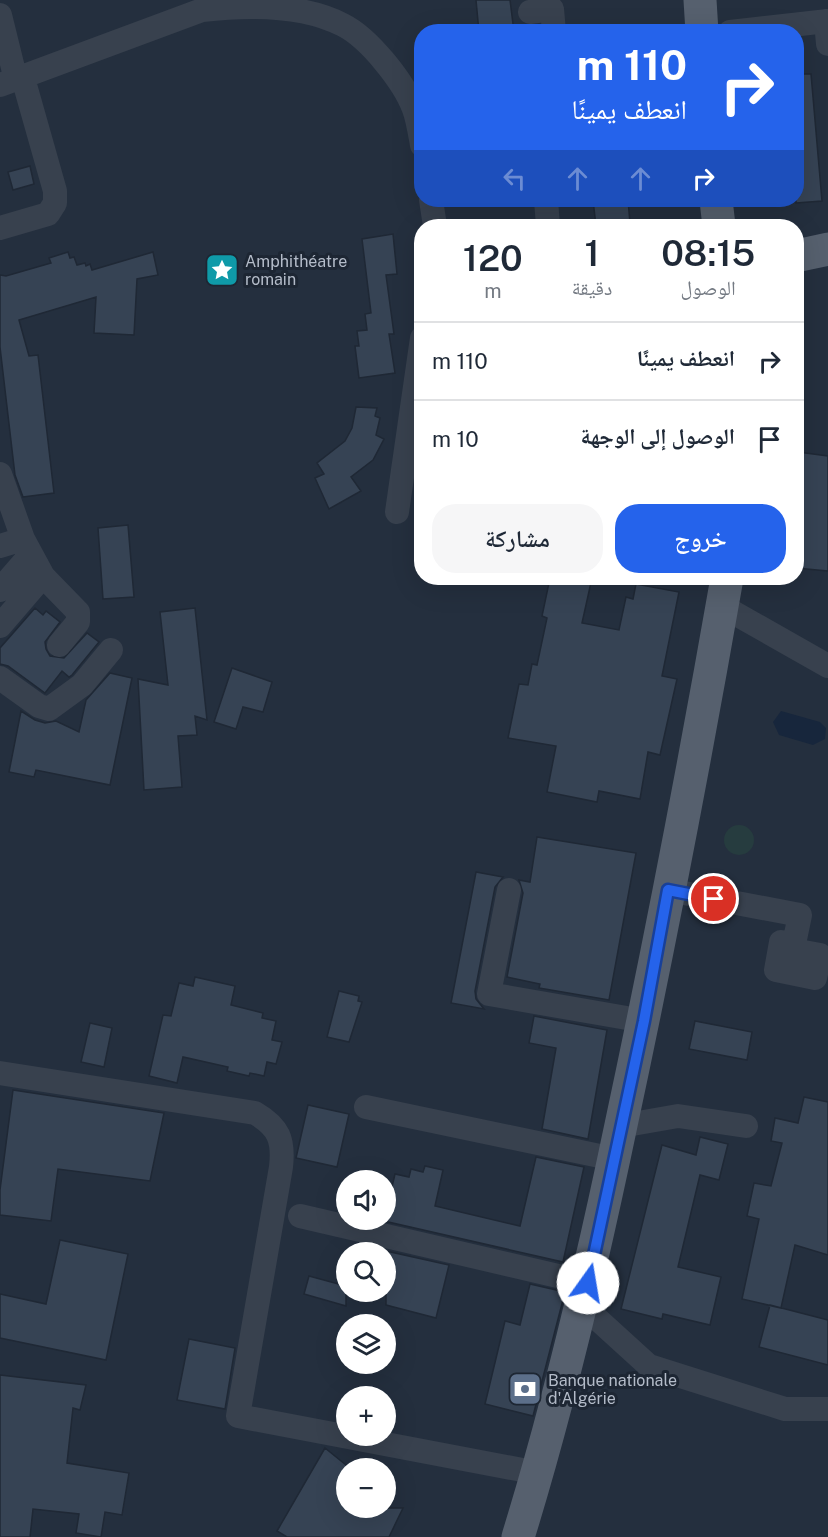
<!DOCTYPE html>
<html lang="ar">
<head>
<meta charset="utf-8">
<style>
	body { margin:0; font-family:"Public Sans","Noto Naskh Arabic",sans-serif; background:#f6f6f7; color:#1f2937; direction:rtl; height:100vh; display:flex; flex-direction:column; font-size:22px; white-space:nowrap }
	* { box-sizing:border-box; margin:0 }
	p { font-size:20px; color:#747a83 }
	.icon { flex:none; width:33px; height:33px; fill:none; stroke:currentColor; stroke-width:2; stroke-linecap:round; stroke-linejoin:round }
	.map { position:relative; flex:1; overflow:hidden; direction:ltr }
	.details { position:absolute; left:414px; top:219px; width:390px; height:366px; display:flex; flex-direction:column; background:#fff; border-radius:24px; box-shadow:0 6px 24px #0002; direction:rtl }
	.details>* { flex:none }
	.top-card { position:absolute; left:414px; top:24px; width:390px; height:183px; border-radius:24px; box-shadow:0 6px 24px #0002; direction:rtl; background:#2563eb; color:#fff; overflow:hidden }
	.controls { position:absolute; left:336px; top:1170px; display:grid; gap:12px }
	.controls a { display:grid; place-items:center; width:60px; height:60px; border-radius:50%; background:#fff; box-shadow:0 6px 24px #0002; font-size:30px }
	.pin { position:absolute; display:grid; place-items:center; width:51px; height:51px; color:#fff; margin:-26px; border:3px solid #fff; border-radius:50%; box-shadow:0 2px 6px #0007 }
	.me { position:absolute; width:66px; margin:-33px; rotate:13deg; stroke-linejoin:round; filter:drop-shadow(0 0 4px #0008) }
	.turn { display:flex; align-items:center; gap:21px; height:126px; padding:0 18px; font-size:27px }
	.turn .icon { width:78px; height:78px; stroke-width:2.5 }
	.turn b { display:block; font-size:42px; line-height:51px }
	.lanes { display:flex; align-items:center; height:57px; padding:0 18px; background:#0003; justify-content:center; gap:30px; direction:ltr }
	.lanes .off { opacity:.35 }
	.eta { display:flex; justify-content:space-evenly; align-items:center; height:102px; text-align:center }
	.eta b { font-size:36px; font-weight:600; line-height:42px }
	.action { display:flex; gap:12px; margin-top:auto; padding:12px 18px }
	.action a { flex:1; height:69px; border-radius:24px; background:#2563eb; color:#fff; font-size:24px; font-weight:600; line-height:69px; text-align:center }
	.action a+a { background:#f6f6f7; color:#1f2937 }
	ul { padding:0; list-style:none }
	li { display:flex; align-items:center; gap:18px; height:78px; padding:0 18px; border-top:2px solid #e0e1e3 }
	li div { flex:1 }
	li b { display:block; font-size:22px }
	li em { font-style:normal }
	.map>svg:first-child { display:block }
	.green { fill:#263c3f }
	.water { fill:#17263c }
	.building { fill:#364354; stroke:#1f2835; stroke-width:1.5 }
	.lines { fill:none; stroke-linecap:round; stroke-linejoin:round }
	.minor { stroke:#38414e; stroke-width:24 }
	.primary { stroke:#56606e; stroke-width:33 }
	.route-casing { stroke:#184099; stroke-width:15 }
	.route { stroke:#2563eb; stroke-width:10 }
	.labels { text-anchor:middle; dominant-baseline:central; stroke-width:6; stroke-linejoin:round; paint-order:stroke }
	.poi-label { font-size:16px; fill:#b4bcc9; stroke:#1d2633; text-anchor:start }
</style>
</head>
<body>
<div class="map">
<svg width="828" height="1537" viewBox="0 0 828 1537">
	<rect width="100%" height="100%" fill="#242f3e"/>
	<path class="green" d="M724 840a15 15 0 1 1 30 0a15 15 0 1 1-30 0Z"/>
	<path class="water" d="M781 711 820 722 826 728 825 739 813 745 779 735 773 722Z"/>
	<path class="building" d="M476 0H510L514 32H479Z
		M796 74H811L822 201 796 203Z
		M30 166 34 184 13 190 8 172Z
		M593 200H628L630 223 596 226Z
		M393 234 397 274 386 275 394 334H389L395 373 359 378 355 346H359L357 331 367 330 365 314 371 313 362 239Z
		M68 252 70 258 74 257 77 265 85 263 86 266 90 264 92 270 153 252 158 275 137 279 134 335 94 333 96 297 19 320 29 356 38 355 54 493 23 497 15 475 0 347V275L6 276 51 263 49 258Z
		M356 407 377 408 375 416 380 418 376 435 384 439 373 460 351 477 361 491 329 509 315 478 324 474 317 463 345 441 352 428Z
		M798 452 828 456V571L796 568Z
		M128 525 134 597 103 599 98 528Z
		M550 578H592L582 623 619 630 626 597 633 599 636 584 679 592 662 676 677 679 660 755 648 752 640 799 599 791 597 802 547 792 556 746 508 738 519 684 528 685 532 664 537 665 547 618 542 616Z
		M35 608 43 615 46 611 60 622 45 642 46 649 50 656 64 658 87 633 99 642 72 675 69 677 62 671 45 693 8 666 0 664V648Z
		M195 608 207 720 195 716 197 735 178 736 182 787 144 790 138 679 168 685 160 612Z
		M232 668 272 682 263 712 243 707 236 729 214 722Z
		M110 673 132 678 110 785 36 770 34 777 9 772 21 711 35 720 45 723 56 721 79 732 86 700Z
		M537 837 636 853 609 1000 539 988 540 984 507 977 523 893 519 880 530 882Z
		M476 872 503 877 495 887 475 991 476 999 484 1009 451 1003Z
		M195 977 235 986 231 1005 263 1013 262 1018 276 1021 272 1040 282 1042 276 1064 267 1062 264 1076 250 1073 249 1076 227 1071 228 1067 183 1057 177 1083 149 1076 163 1015 171 1016 179 983 193 986Z
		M339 991 359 996 358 1001 362 1002 349 1042 327 1037Z
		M534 1016 607 1030 588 1139 542 1129 556 1048 529 1043Z
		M695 1021 752 1032 747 1060 689 1049Z
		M90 1023 112 1028 104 1067 81 1062Z
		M13 1090 164 1113 150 1181 58 1169 51 1221 0 1215V1190Z
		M804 1097 828 1102V1255L795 1245 781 1308 742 1299 759 1219 747 1216 754 1183 771 1186 782 1143 771 1141 775 1118 798 1123Z
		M308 1105 349 1114 337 1167 296 1158Z
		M700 1137 728 1144 719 1180 700 1175 678 1267 721 1277 710 1325 663 1314 662 1319 621 1309 662 1145 696 1155Z
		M536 1157 584 1167 563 1262 384 1221 395 1174 409 1177 411 1169 423 1172 425 1166 443 1170 435 1206 520 1226Z
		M60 1240 128 1254 106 1360 0 1338V1294L46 1304Z
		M377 1249 449 1265 436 1318 386 1305V1252H376Z
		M309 1276 346 1286V1306L304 1294Z
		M530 1284 565 1292 533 1416 485 1404 505 1321 520 1325Z
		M770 1305 828 1320V1365L759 1347Z
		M189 1339 235 1348 225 1409 177 1400Z
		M0 1375 86 1385 80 1410 73 1408 67 1463 129 1473 122 1515 105 1512 101 1537 76 1533 79 1514 33 1509 30 1537H0Z
		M325 1448 346 1465V1508H403L389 1537H287L277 1531Z"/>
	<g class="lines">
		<path class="minor" d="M530 12 552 9 554 32
			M0 15 16 80
			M826 21 828 44
			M730 32 828 21
			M0 85 202 10C246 5 303 4 343 25 369 38 404 82 414 109 418 120 420 134 422 145
			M431 200 435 226
			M546 200 548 226
			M0 228 48 214 55 203V191L23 78
			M0 474 23 539 43 576 78 612V622L59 645
			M397 512 422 338
			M0 546 23 539
			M0 590 31 554
			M722 606 828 666
			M0 626 43 576
			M0 678 39 706 49 709 82 685 111 650
			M509 890 489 994 644 1021
			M668 890 800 915 794 944 781 942 776 970 815 978 820 955 793 950 794 944
			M0 1073 255 1113C279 1127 284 1140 281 1167L238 1416 538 1473
			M366 1107 614 1159
			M621 1126 678 1116 746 1126
			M300 1216 588 1283
			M582 1305 649 1366 785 1409H828"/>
		<path class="primary" d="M700 0 702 32
			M716 200 719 226
			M796 256 828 249
			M518 1537C560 1401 592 1264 621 1125 660 943 695 761 727 578"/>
	</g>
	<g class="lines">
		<defs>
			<path id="route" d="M588 1283 644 1021 668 890 714 899"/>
		</defs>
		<use href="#route" class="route-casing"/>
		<use href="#route" class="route"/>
	</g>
	<defs>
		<symbol id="sight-square" viewBox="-11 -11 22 22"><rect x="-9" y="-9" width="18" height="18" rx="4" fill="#0f9aa8" stroke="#1d2633"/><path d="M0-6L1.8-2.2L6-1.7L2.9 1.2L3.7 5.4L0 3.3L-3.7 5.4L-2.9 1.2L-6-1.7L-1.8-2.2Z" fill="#fff"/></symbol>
		<symbol id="bank-square" viewBox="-11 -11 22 22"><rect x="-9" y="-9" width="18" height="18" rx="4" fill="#5c6f8a" stroke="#1d2633"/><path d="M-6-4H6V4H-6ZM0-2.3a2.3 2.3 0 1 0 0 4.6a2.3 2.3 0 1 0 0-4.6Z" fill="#fff"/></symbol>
	</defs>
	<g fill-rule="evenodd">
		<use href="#sight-square" x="203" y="251" width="38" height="38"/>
		<use href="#bank-square" x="506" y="1370" width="38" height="38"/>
	</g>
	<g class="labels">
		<g class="poi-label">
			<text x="245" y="261">Amphithéatre<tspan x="245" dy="18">romain</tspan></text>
			<text x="548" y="1380">Banque nationale<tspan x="548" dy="18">d'Algérie</tspan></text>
		</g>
	</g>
</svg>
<div class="controls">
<a><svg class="icon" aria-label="sound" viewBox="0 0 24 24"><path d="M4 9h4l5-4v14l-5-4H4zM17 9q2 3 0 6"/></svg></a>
<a><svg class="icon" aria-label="search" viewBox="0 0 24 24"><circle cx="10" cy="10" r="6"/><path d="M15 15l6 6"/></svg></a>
<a><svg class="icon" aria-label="layers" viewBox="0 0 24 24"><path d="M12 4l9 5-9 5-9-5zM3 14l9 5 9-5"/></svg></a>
<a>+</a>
<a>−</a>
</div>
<div class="pin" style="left:714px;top:899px;background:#d93025"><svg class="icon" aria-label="arrive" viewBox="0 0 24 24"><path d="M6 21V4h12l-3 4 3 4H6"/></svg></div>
<svg class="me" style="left:588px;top:1283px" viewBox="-20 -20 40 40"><circle r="19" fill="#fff"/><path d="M0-13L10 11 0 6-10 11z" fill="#2563eb"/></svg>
<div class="top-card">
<div class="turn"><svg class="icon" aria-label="right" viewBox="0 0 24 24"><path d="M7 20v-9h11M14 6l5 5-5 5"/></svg><div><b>110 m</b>انعطف يمينًا</div></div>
<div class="lanes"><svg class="icon off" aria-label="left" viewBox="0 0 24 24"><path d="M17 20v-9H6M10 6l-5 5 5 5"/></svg><svg class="icon off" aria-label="ahead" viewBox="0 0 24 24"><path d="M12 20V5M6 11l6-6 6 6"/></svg><svg class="icon off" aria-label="ahead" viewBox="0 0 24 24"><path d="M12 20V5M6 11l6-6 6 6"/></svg><svg class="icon" aria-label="right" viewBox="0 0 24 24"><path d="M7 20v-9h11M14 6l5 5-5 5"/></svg></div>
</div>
<section class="details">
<div class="eta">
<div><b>08:15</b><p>الوصول</p></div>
<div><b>1</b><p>دقيقة</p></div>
<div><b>120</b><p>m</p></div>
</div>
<ul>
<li><svg class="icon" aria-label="right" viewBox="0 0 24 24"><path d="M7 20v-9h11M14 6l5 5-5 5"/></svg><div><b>انعطف يمينًا</b></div><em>110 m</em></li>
<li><svg class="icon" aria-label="arrive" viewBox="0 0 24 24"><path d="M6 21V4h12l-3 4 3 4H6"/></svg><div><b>الوصول إلى الوجهة</b></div><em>10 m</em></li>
</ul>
<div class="action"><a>خروج</a><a>مشاركة</a></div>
</section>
</div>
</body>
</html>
